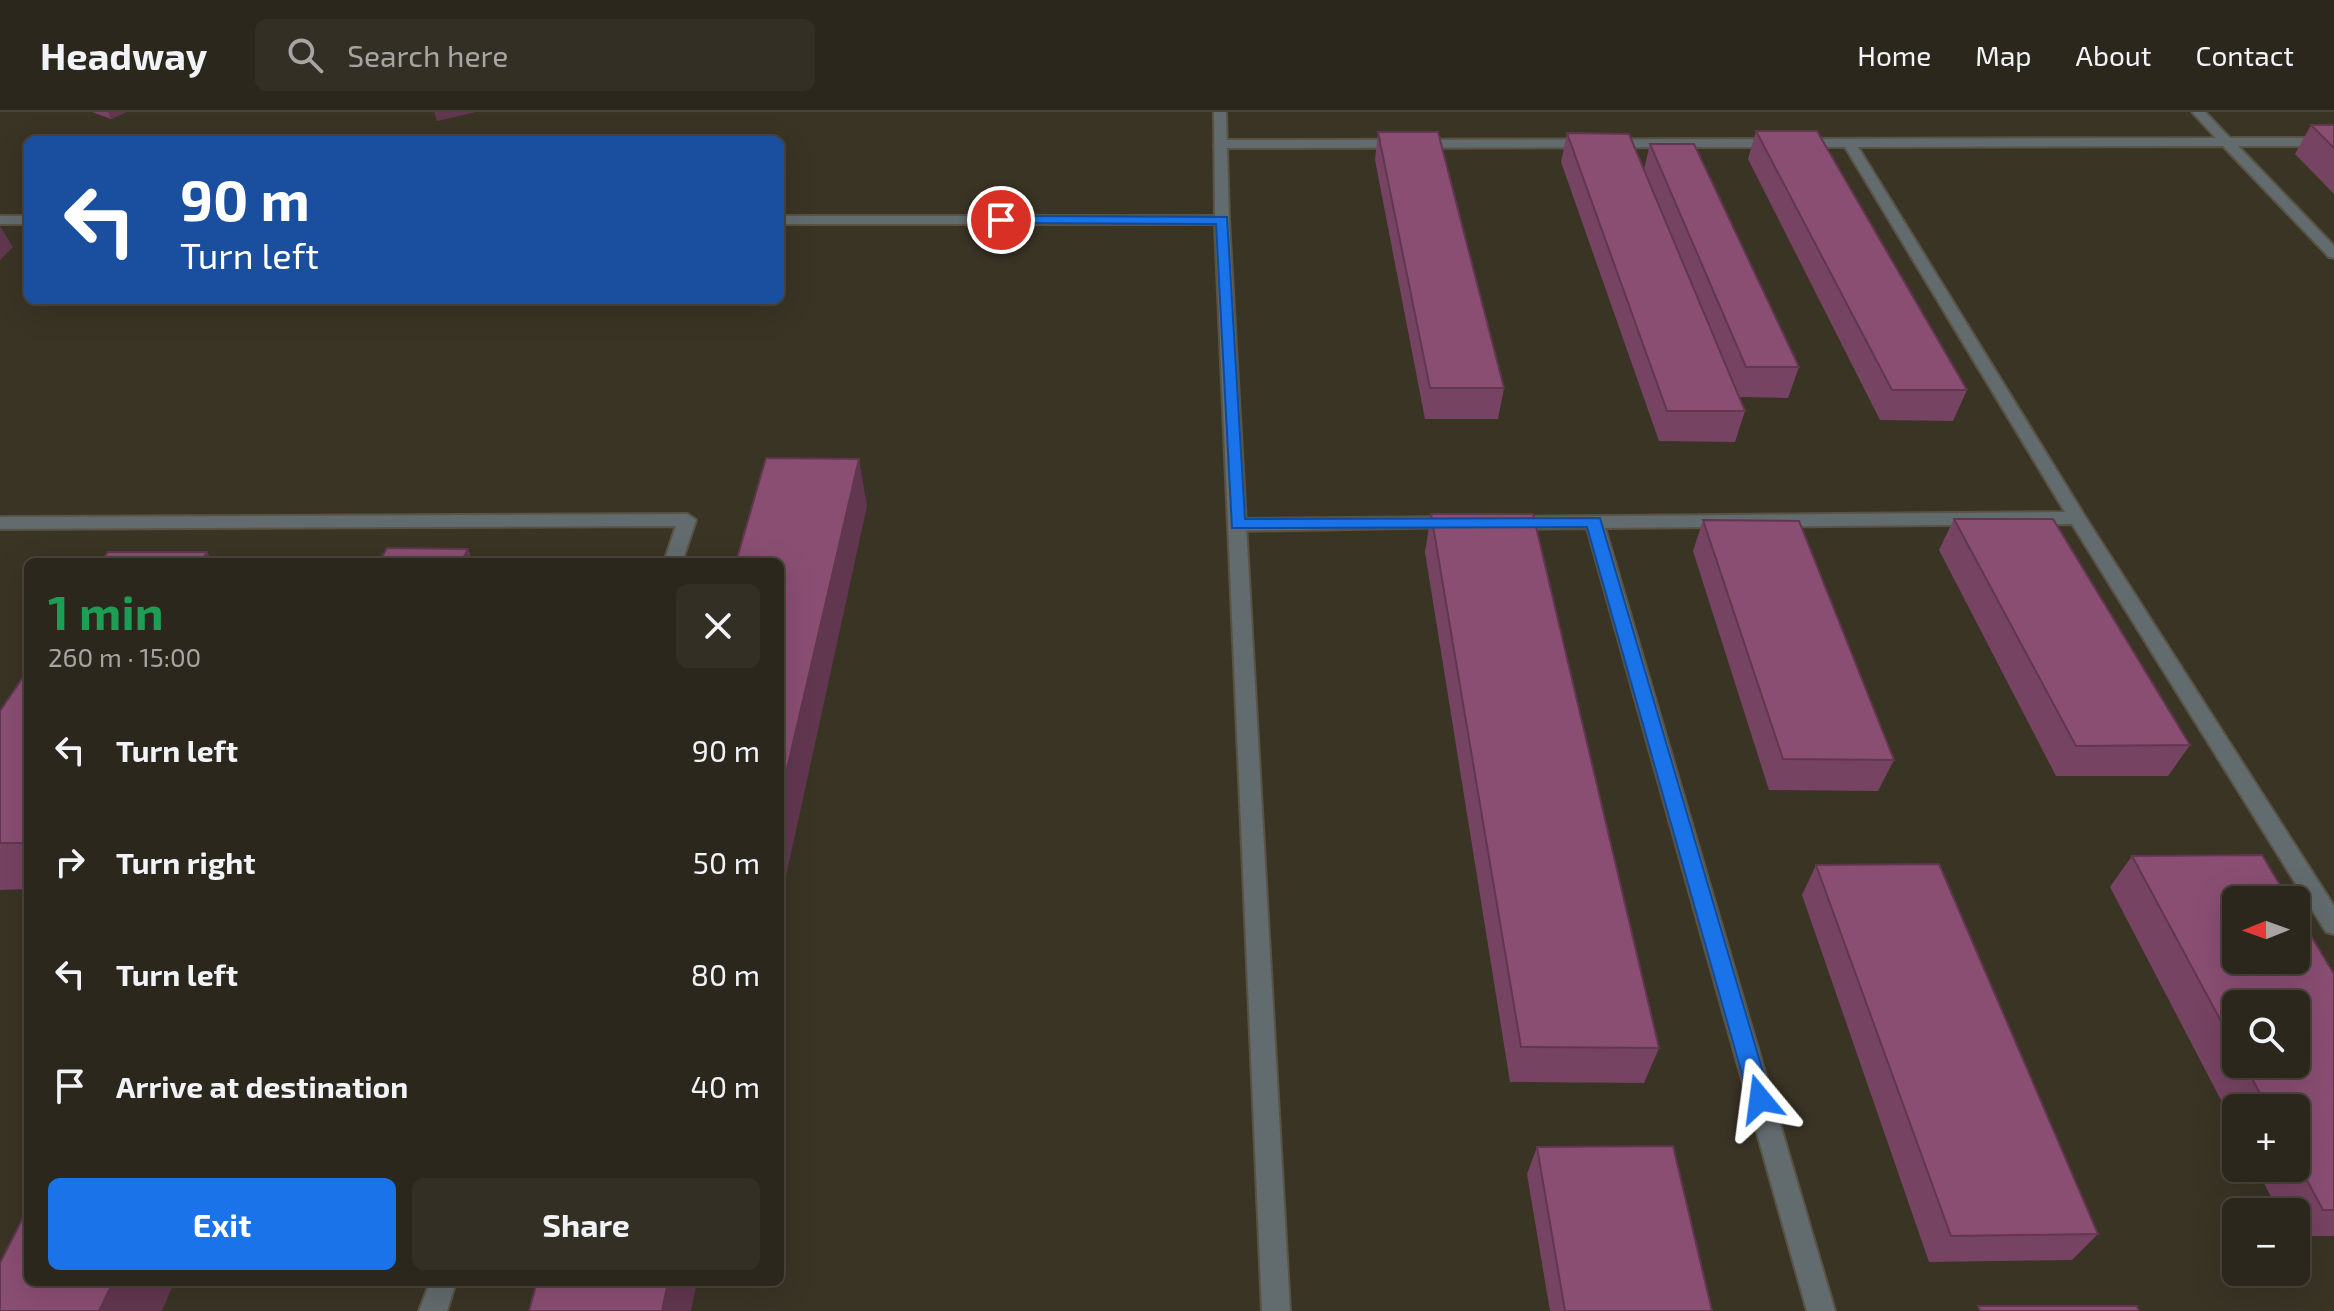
<!DOCTYPE html>
<html lang="en">
<head>
<meta charset="utf-8">
<style>
	body { margin:0; font-family:"Exo 2",sans-serif; background:#342f25; color:#f1f3f6; height:100vh; display:flex; flex-direction:column; font-size:30px; white-space:nowrap }
	* { box-sizing:border-box; margin:0 }
	p { font-size:26px; color:#a6a5a3 }
	.icon { flex:none; width:44px; height:44px; fill:none; stroke:currentColor; stroke-width:2; stroke-linecap:round; stroke-linejoin:round }
	.map { position:relative; flex:1; overflow:hidden }
	.side { position:absolute; left:24px; top:446px; width:760px; height:728px; display:flex; flex-direction:column; background:#2c271c; border-radius:12px; box-shadow:0 8px 32px #0002,0 0 0 2px #48443b }
	.side>* { flex:none }
	.hud { position:absolute; left:24px; top:24px; width:760px; height:168px; border-radius:12px; box-shadow:0 8px 32px #0002,0 0 0 2px #48443b; background:#1a4fa0; color:#fff; overflow:hidden }
	.needle { width:52px; rotate:269deg }
	.controls { position:absolute; left:2222px; top:774px; display:grid; gap:16px }
	.controls a { display:grid; place-items:center; width:88px; height:88px; border-radius:12px; background:#2c271c; box-shadow:0 8px 32px #0002,0 0 0 2px #48443b; font-size:40px }
	.pin { position:absolute; display:grid; place-items:center; width:68px; height:68px; color:#fff; margin:-34px; border:4px solid #fff; border-radius:50%; box-shadow:0 2px 8px #0007 }
	.me { position:absolute; width:88px; margin:-44px; rotate:344deg; stroke-linejoin:round; filter:drop-shadow(0 0 6px #0008) }
	.turn { display:flex; align-items:center; gap:28px; height:168px; padding:0 24px; font-size:36px }
	.turn .icon { width:104px; height:104px; stroke-width:2.5 }
	.turn b { display:block; font-size:56px; line-height:68px }
	.round { display:grid; place-items:center; flex:none; width:84px; height:84px; border-radius:12px; background:#342f25 }
	.head { display:flex; align-items:center; justify-content:space-between; height:136px; padding:0 24px }
	h1 { font-size:48px; font-weight:700; line-height:60px; color:#1e9e55 }
	.cta { display:flex; gap:16px; margin-top:auto; padding:16px 24px }
	.cta a { flex:1; height:92px; border-radius:12px; background:#1a73e8; color:#fff; font-size:32px; font-weight:700; line-height:92px; text-align:center }
	.cta a+a { background:#342f25; color:#f1f3f6 }
	ul { padding:0; list-style:none }
	li { display:flex; align-items:center; gap:24px; height:112px; padding:0 24px }
	li div { flex:1 }
	li b { display:block; font-size:30px }
	li em { font-style:normal }
	header { display:flex; align-items:center; gap:48px; box-sizing:border-box; height:112px; padding:0 40px; background:#2c271c; border-bottom:2px solid #48443b }
	header strong { font-size:38px }
	nav { display:flex; gap:44px; margin-inline-start:auto; font-size:28px }
	.search { width:560px; height:72px; background:#342f25; display:flex; align-items:center; gap:20px; box-sizing:border-box; padding:0 28px; border-radius:12px; color:#a6a5a3; font-size:30px }
	.map>svg:first-child { display:block }
	.green { fill:#414a16 }
	.lines { fill:none; stroke-linecap:round; stroke-linejoin:round }
	.service-casing { stroke:#585344; stroke-width:4 }
	.minor-casing { stroke:#585344; stroke-width:4 }
	.service { fill:#626b6d; fill-rule:evenodd }
	.minor { fill:#626b6d; fill-rule:evenodd }
	.wall { fill:#774363; fill-rule:evenodd }
	.shaded-wall { fill:#613750 }
	.building { fill:#8a4e73; stroke:#613750; stroke-width:2 }
	.route { fill:#1a73e8; stroke:#114b97; stroke-width:2 }
</style>
</head>
<body>
<header>
<strong>Headway</strong>
<div class="search"><svg class="icon" aria-label="search" viewBox="0 0 24 24"><circle cx="10" cy="10" r="6"/><path d="M15 15l6 6"/></svg>Search here</div>
<nav><a>Home</a><a>Map</a><a>About</a><a>Contact</a></nav>
</header>
<div class="map">
<svg width="2334" height="1199" viewBox="0 0 2334 1199">
	<rect width="100%" height="100%" fill="#3a3425"/>
	<path class="green" d="M345 22H507L503 28H340Z"/>
	<g class="lines">
		<defs>
			<path id="service" d="M2192 0H2205L2230 26H2334V34H2238L2334 134V146L2329 145 2223 34 1858 35 2086 406 2334 794V822L2326 820 2072 412 1605 416 1835 1199H1807L1587 416 1509 417 1500 411 1509 405 2065 400 1845 35 1221 36 1214 32 1221 28 2216 26Z
				M1453 405 1462 411 1459 415 1237 419 1228 413 1237 407Z"/>
			<path id="minor" d="M1214 0H1226L1229 108 1290 1199H1262L1215 112H780V104H1215Z
				M0 104H28V112H0Z
				M687 402 696 408 682 450H664L676 414 0 417V405Z
				M430 1170H456L447 1199H419Z"/>
		</defs>
		<use href="#service" class="service-casing"/>
		<use href="#minor" class="minor-casing"/>
		<use href="#service" class="service"/>
		<use href="#minor" class="minor"/>
	</g>
	<path class="wall" d="M92 0H126L111 7Z
		M2311 13H2334V82L2295 42Z
		M1756 19 1967 278 1953 309 1880 308 1748 47Z
		M1378 20 1504 276 1498 307H1425L1375 48Z
		M1567 21 1644 57 1650 32 1799 255 1788 286 1740 285 1745 299 1735 330 1659 329 1561 50Z
		M1431 402 1659 936 1644 971 1510 970 1425 440Z
		M1954 407 2190 633 2168 664H2056L1939 438Z
		M1703 408 1894 648 1878 679 1769 678 1693 439Z
		M28 558V777L0 778V599Z
		M2132 744 2334 862V1124H2296V1100H2279L2256 1056H2296V996H2236V1017L2110 775ZM2236 892 2296 952H2236Z
		M1816 753 2098 1122 2072 1148 1929 1150 1802 783Z
		M1537 1035 1712 1199H1550L1527 1062Z"/>
	<path class="shaded-wall" d="M108 0H126L111 7Z
		M434 0H476L437 9Z
		M0 114 13 135 0 148Z
		M859 347 867 394 783 778 780 768V687Z
		M468 437 473 450H461Z
		M207 440 213 450H201Z
		M113 1170H174L162 1199H99Z
		M668 1170H697L691 1199H662Z"/>
	<path class="building" d="M2311 13H2334V36Z
		M1756 19H1817L1967 278H1892Z
		M1378 20H1438L1504 276H1430Z
		M1567 21 1629 22 1745 299H1667Z
		M1650 32H1694L1799 255H1746Z
		M766 346 859 347 780 687V450H736Z
		M1431 402H1533L1659 936 1521 935Z
		M1954 407H2053L2190 633 2076 634Z
		M1703 408 1799 409 1894 648 1783 647Z
		M387 436 468 437 461 450H379Z
		M108 440H207L201 450H101Z
		M28 558V730L27 731H0V599Z
		M2262 743 2289 788H2236V848H2296V799L2334 862V1098H2323L2296 1048V996H2268L2244 952H2296V892H2236V937L2132 744Z
		M1939 752 2098 1122 1951 1124 1816 753Z
		M1673 1034 1712 1199H1565L1537 1035Z
		M28 1096V1170H113L99 1199H0V1151Z
		M537 1170H668L662 1199H529Z
		M1978 1194H2137L2139 1199H1980Z"/>
	<path class="route" d="M1001 104 1227 105 1245 407 1600 406 1771 987 1768 994 1760 997 1752 994 1749 987 1587 415 1232 416 1216 112 997 111 995 108Z"/>
</svg>
<div class="controls">
<a><svg class="needle" viewBox="-14 -14 28 28"><path d="M0-13l5 13h-10z" fill="#e53935"/><path d="M0 13l5-13h-10z" fill="#a6a5a3"/></svg></a>
<a><svg class="icon" aria-label="search" viewBox="0 0 24 24"><circle cx="10" cy="10" r="6"/><path d="M15 15l6 6"/></svg></a>
<a>+</a>
<a>−</a>
</div>
<div class="pin" style="left:1001px;top:108px;background:#d93025"><svg class="icon" aria-label="arrive" viewBox="0 0 24 24"><path d="M6 21V4h12l-3 4 3 4H6"/></svg></div>
<svg class="me" style="left:1760px;top:987px" viewBox="-20 -20 40 40"><path d="M0-17L14 15 0 8-14 15z" fill="#1a73e8" stroke="#fff" stroke-width="4"/></svg>
<div class="hud">
<div class="turn"><svg class="icon" aria-label="left" viewBox="0 0 24 24"><path d="M17 20v-9H6M10 6l-5 5 5 5"/></svg><div><b>90 m</b>Turn left</div></div>
</div>
<section class="side">
<div class="head"><div><h1>1 min</h1><p>260 m · 15:00</p></div><a class="round"><svg class="icon" aria-label="close" viewBox="0 0 24 24"><path d="M6 6l12 12M18 6L6 18"/></svg></a></div>
<ul>
<li><svg class="icon" aria-label="left" viewBox="0 0 24 24"><path d="M17 20v-9H6M10 6l-5 5 5 5"/></svg><div><b>Turn left</b></div><em>90 m</em></li>
<li><svg class="icon" aria-label="right" viewBox="0 0 24 24"><path d="M7 20v-9h11M14 6l5 5-5 5"/></svg><div><b>Turn right</b></div><em>50 m</em></li>
<li><svg class="icon" aria-label="left" viewBox="0 0 24 24"><path d="M17 20v-9H6M10 6l-5 5 5 5"/></svg><div><b>Turn left</b></div><em>80 m</em></li>
<li><svg class="icon" aria-label="arrive" viewBox="0 0 24 24"><path d="M6 21V4h12l-3 4 3 4H6"/></svg><div><b>Arrive at destination</b></div><em>40 m</em></li>
</ul>
<div class="cta"><a>Exit</a><a>Share</a></div>
</section>
</div>
</body>
</html>
